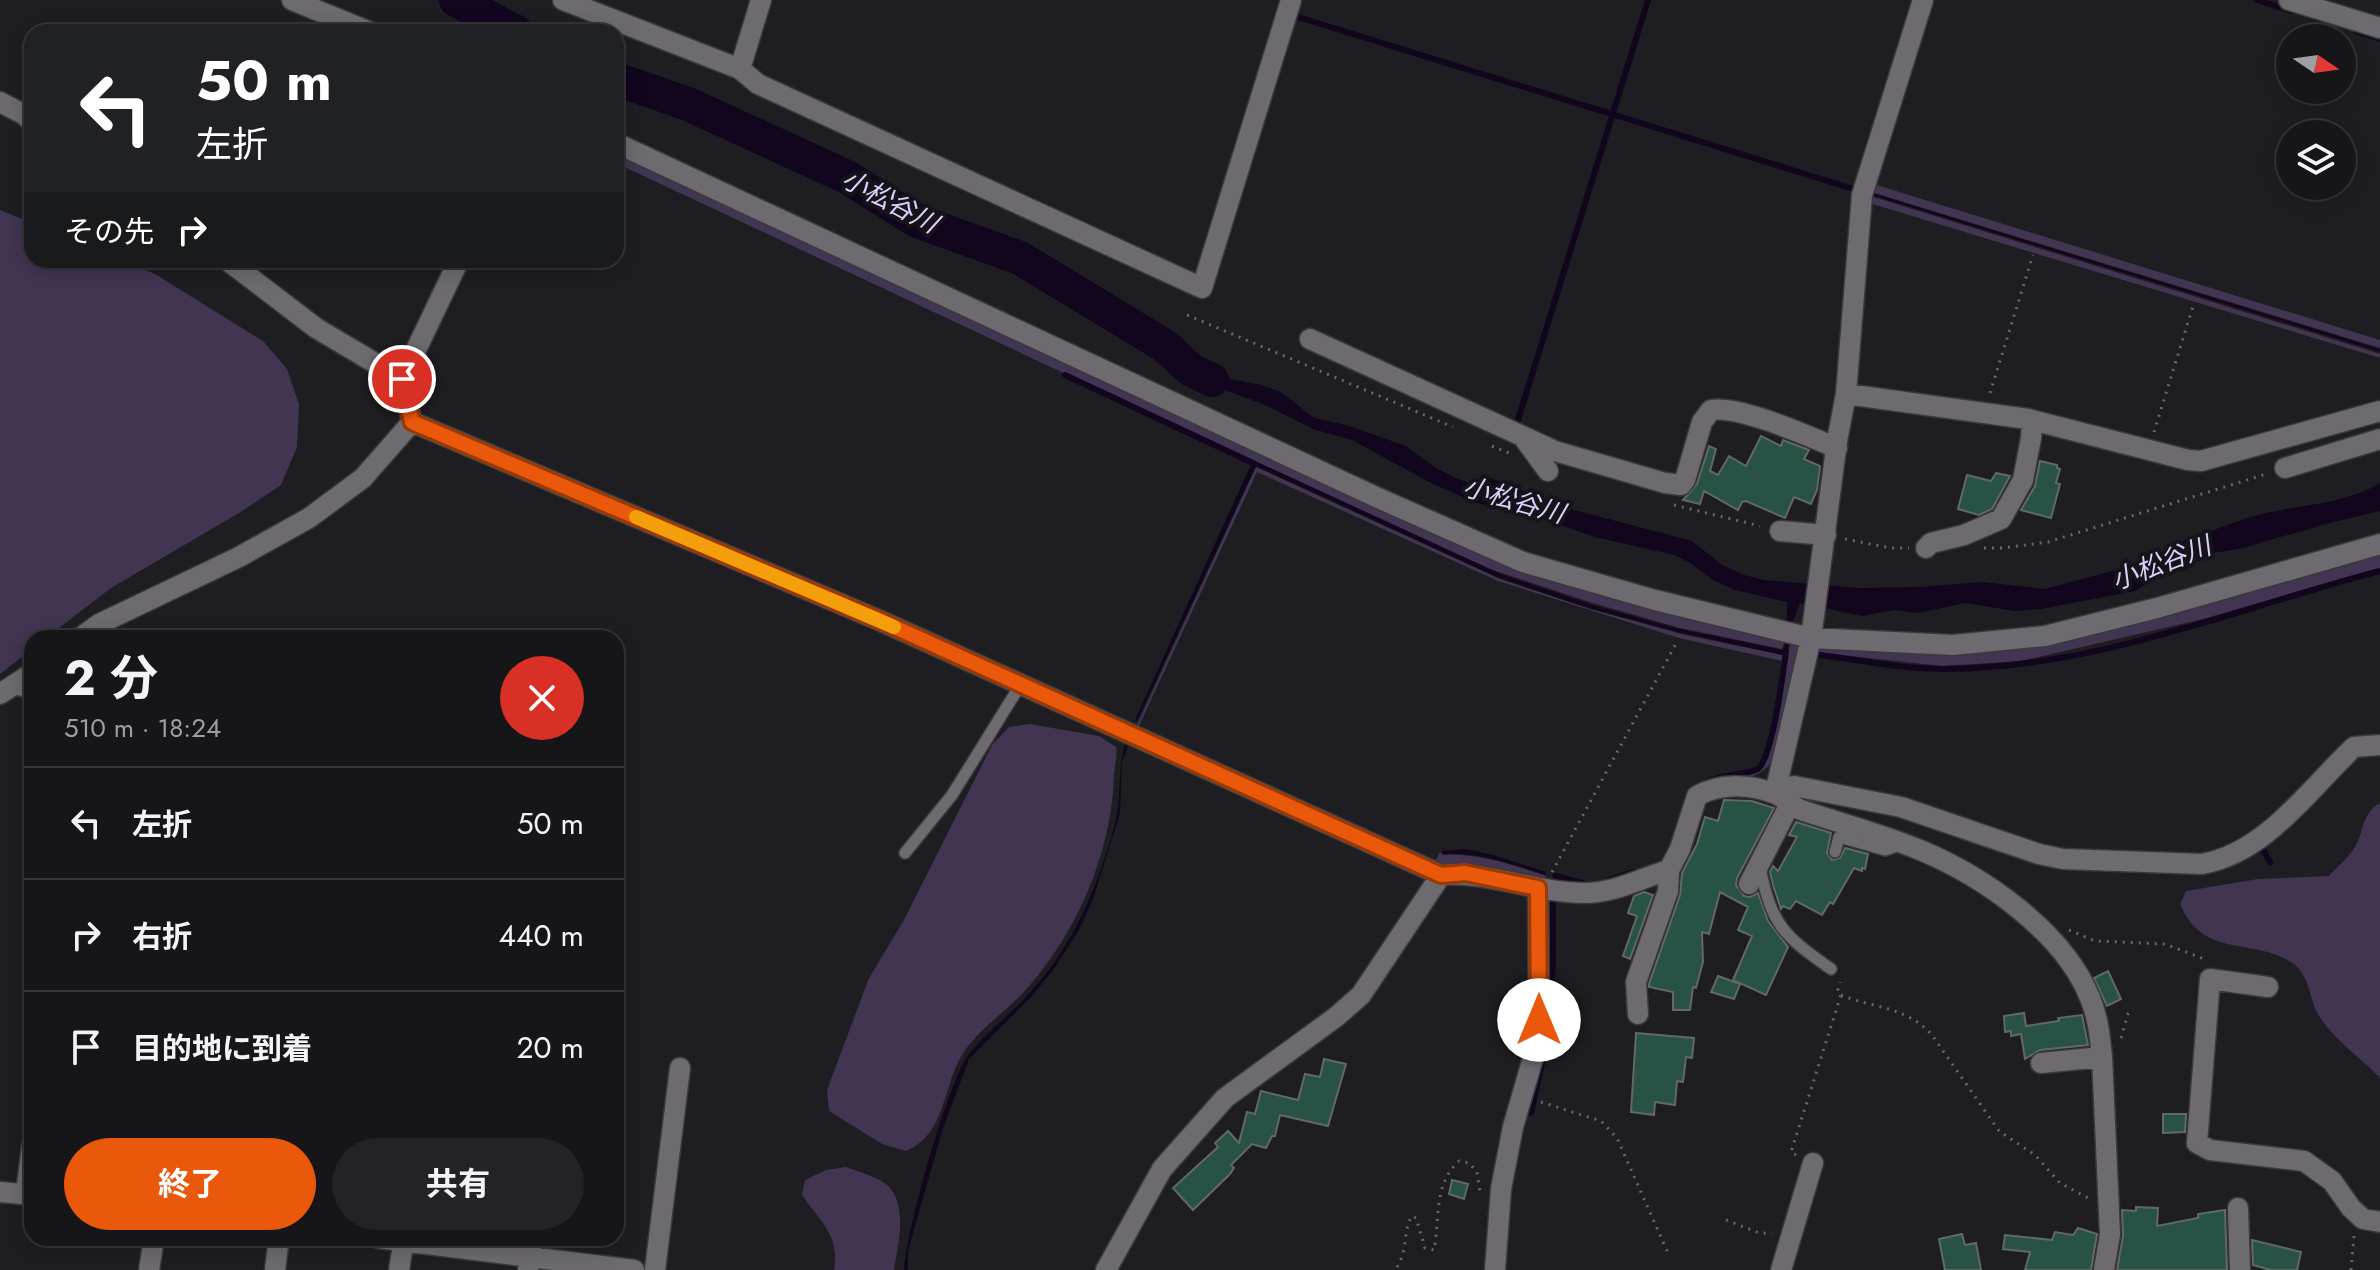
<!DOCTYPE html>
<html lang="ja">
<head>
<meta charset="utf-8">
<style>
	body { margin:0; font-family:Jost,"Noto Sans JP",sans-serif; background:#232326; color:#f1f3f6; height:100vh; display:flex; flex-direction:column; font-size:30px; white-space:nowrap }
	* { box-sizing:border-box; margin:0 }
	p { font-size:26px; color:#9e9fa2 }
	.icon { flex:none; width:44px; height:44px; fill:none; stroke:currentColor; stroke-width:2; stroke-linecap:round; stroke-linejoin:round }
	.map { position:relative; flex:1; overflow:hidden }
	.panel { position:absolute; left:24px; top:630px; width:600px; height:616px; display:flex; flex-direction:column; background:#161619; border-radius:24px; box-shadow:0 4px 20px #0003,0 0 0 2px #353538 }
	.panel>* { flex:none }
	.top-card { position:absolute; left:24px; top:24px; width:600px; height:244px; border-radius:24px; box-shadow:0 4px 20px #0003,0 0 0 2px #353538; background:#202124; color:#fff; overflow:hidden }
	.needle { width:52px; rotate:103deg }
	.controls { position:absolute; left:2276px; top:24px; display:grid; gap:16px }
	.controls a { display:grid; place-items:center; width:80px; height:80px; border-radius:50%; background:#161619; box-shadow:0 4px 20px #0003,0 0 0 2px #353538; font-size:40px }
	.pin { position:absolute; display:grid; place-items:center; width:68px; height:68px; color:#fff; margin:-34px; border:4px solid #fff; border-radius:50%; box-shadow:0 2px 8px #0007 }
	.me { position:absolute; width:88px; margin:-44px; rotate:0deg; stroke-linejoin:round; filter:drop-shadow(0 0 6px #0008) }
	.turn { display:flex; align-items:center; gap:28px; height:168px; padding:0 40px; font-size:36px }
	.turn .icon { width:104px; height:104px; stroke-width:2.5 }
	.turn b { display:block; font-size:56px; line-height:68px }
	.then { display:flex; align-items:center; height:76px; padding:0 40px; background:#0003; gap:16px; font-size:30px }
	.round { display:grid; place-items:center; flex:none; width:84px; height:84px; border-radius:42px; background:#232326 }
	.overview { display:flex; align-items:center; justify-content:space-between; height:136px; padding:0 40px }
	h1 { font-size:48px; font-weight:700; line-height:60px }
	.button { display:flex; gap:16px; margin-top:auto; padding:16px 40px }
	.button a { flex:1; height:92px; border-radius:48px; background:#ea580c; color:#fff; font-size:32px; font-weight:700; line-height:92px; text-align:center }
	.button a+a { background:#232326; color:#f1f3f6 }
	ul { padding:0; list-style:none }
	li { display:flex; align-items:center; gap:24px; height:112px; padding:0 40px; border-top:2px solid #353538 }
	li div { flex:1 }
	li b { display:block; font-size:30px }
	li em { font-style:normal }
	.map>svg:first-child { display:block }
	.green { fill:#413552 }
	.water { fill:#11061e }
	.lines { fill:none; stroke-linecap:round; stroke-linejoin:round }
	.stream { stroke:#11061e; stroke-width:6 }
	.river { stroke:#11061e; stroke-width:34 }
	.building { fill:#285245; stroke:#626866; stroke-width:2 }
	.lane-casing { stroke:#3a393c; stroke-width:14 }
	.street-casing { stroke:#3a393c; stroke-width:23 }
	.path { stroke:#68676b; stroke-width:3; stroke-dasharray:2 6; stroke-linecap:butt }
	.lane { stroke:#6d6b6f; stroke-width:11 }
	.street { stroke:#6d6b6f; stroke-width:20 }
	.route-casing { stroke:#983908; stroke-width:20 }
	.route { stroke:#ea580c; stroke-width:14 }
	.slow { stroke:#f59e0b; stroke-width:14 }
	.labels { text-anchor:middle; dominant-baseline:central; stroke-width:8; stroke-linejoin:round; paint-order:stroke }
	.water-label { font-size:26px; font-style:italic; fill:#e1cefc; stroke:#151418 }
</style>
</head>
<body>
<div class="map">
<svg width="2380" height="1270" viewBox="0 0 2380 1270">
	<rect width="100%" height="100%" fill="#1e1d21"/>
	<path class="green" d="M616 153 1088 364 1485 549 1593 588 1797 638 1803 649 1773 759C1755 791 1720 770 1698 791 1683 806 1681 835 1672 853 1660 877 1603 891 1578 890 1570 889 1562 886 1554 885L1553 878C1600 891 1616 880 1659 865L1666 860C1677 839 1681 810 1696 792 1710 775 1735 778 1754 773 1775 767 1783 683 1787 662L1679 638 1498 581 1257 472 1137 730 1135 729 1256 467 1500 579 1591 609 1681 634 1787 656 1790 644 1784 643 1782 649 1680 628 1593 603 1487 568 1215 444 616 163Z
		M1870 183 2380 340V348L1868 191Z
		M1867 195 2380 354V358L1866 202Z
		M0 210 32 223V260H122L155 274 263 341 287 369 299 404 297 447 281 485 239 513 111 588 46 638H32V649L0 674Z
		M2380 547V568L2203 619 2021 661 1942 666 1814 652 1818 647 1951 648Z
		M1030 724 1099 736 1116 747C1118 757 1114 767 1114 777 1111 855 1076 935 1023 993 1005 1012 981 1028 966 1049 942 1081 948 1134 906 1151L882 1144 829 1111 827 1090 869 978 904 920 992 745 1009 727Z
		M2380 803V1078C2360 1057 2335 1041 2319 1016 2308 998 2311 975 2291 962 2251 937 2203 959 2180 904L2186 891 2258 879 2329 876C2337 867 2349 857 2355 847 2365 830 2361 814 2380 803Z
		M1440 852 1443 855C1480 853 1512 865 1546 876L1544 881 1484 868 1434 863Z
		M846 1167C859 1172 883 1178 891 1189 907 1211 898 1246 894 1270H834C840 1234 820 1222 802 1195L805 1180 826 1170Z"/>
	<path class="water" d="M1853 187 2380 349V352L1868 194Z
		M1166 353 1192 358 1203 369 1228 379 1258 384 1281 392 1314 418 1346 425 1406 446 1436 468 1457 479 1486 487 1491 478 1563 507 1692 541 1722 565 1744 575 1764 580 1859 588 1920 587 1983 582 2045 589 2116 570C2141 570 2165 547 2189 539 2215 530 2240 519 2266 513 2305 504 2345 504 2380 483V511L2329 523 2239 549 2206 554 2179 564 2135 591 2041 609 2015 611 1965 603 1917 613 1894 610 1862 616 1800 603 1791 626 1787 622V602L1735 590 1713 580 1689 562 1674 555 1595 537 1524 512 1505 507H1490L1474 502 1429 482 1352 440 1313 429 1263 404 1194 379 1177 368Z
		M1253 460 1501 574 1593 605 1676 628 1783 650 1785 644H1789L1787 656 1678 632 1591 609 1499 578 1256 466 1137 721 1135 720Z
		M1126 741 1129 743 1122 762 1120 813 1093 899 1079 930 1054 969 1031 997 969 1059 943 1128 908 1251V1270H904C905 1236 948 1080 969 1054 985 1034 1007 1017 1025 998 1045 977 1065 949 1078 923 1095 890 1109 850 1117 814 1121 789 1118 766 1126 741Z
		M1465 849 1493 855 1546 872V875C1511 864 1480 852 1443 854L1442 851Z"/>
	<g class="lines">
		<path class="stream" d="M2257 0 2292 11
			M1298 17 1860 191
			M2356 31 2380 39
			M1065 375 1255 464
			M1517 423 1648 0
			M1820 655C1860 660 1902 669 1942 669 2095 669 2234 609 2380 571
			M1709 781C1721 776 1752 773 1758 769 1773 756 1783 673 1786 651
			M2262 845 2261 846 2270 862
			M1555 876 1583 883
			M1606 881 1633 872
			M1531 1113 1549 1030 1553 967V901"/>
		<path class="river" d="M456 0 516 32
			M616 79 688 104 847 177 917 221 1020 258 1165 346 1191 370 1212 380"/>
	</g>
	<path class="building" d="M1761 436 1781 446 1783 440 1809 450 1804 459 1820 466 1817 490 1811 504 1794 497 1785 518 1746 501 1742 502 1738 510 1704 491 1700 504 1683 500 1697 484 1709 446 1716 449 1710 471 1718 475 1729 456 1746 466Z
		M2040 461 2057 465V468L2060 469 2056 483 2060 484 2051 518 2021 510 2035 486Z
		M1996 473 2010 476 1992 509 1979 515 1958 509 1967 475 1991 481Z
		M1724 800 1752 801 1774 808 1737 878 1736 885 1744 896 1750 897 1758 893 1768 921 1788 947 1766 995 1733 980 1752 936 1738 930 1748 907 1720 892 1709 934 1702 932 1703 962 1696 988 1693 987 1690 1010H1673V992L1649 987V984L1680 895 1682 873 1697 844 1705 817 1718 821Z
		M1796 822 1831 833 1827 853 1832 860 1840 858 1845 848 1868 854 1865 869 1862 868V871L1854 868 1833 904 1830 902 1822 915 1796 901 1790 909 1783 906 1781 909 1773 885 1770 872 1773 866 1778 871 1797 837 1789 835Z
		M1644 892 1653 895 1630 959 1623 956 1637 916 1628 913 1634 896Z
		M2108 971 2121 999 2107 1006 2094 978Z
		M1718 976 1740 984 1734 999 1711 992Z
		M2024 1013 2026 1026 2059 1021 2058 1018 2082 1015 2088 1045 2040 1050 2025 1059 2021 1034 2011 1036V1031L2005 1032 2004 1016Z
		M1636 1033 1694 1038 1692 1058 1686 1057 1683 1082 1677 1081 1675 1105 1655 1102 1654 1115 1631 1112Z
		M1324 1059 1346 1064 1328 1126 1280 1115 1275 1136H1272L1266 1148 1252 1144 1231 1165 1234 1168 1230 1174 1193 1210 1173 1188 1218 1147 1215 1143 1228 1131 1239 1143 1247 1112 1255 1114 1261 1091 1298 1100 1305 1074 1320 1077Z
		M2163 1114H2186L2185 1132 2163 1133Z
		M1452 1180 1468 1184 1464 1199 1449 1194Z
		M2136 1207 2158 1208 2157 1226 2198 1218V1214L2225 1210 2227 1270H2117L2123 1236 2122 1210 2136 1211Z
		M2078 1228 2097 1234 2091 1270H2025L2030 1252 2003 1249 2005 1235 2052 1240 2055 1232 2073 1235Z
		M1962 1234 1965 1245 1976 1243 1981 1270H1945L1939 1239Z
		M2252 1240 2301 1252 2297 1270H2271L2253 1265Z"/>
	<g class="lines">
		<defs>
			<path id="lane" d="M11 688 32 693
				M1835 852 1839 837 1885 850 1900 845
				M905 853 952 795 1021 684
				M1760 867C1772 926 1783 935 1831 969"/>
			<path id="street" d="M292 0 370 32
				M563 0 740 69 758 84 1202 288 1291 0
				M2289 0 2380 28
				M740 69 761 0
				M0 102 25 115 32 123
				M616 143 1376 497 1523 562 1655 600 1811 638 1953 645 2045 636 2157 608 2380 544
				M227 260 316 328 402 379
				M1310 339 1555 451 1665 483 1681 485 1685 480 1702 422 1711 410C1739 405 1808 436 1837 448
				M1846 394 2028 419 2188 460 2201 461 2380 411
				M412 422 881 621 1441 875C1490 871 1536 893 1585 893 1615 893 1641 878 1669 870L1680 849 1697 796C1720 783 1749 784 1773 793 1785 797 1793 808 1804 811 1843 824 1882 834 1920 850 1983 876 2064 932 2090 998 2098 1017 2100 1037 2102 1057L2110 1234 2104 1270
				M1523 437 1548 471
				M2285 468 2380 439
				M1780 531 1826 535
				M1926 548 1931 543 1964 535 2001 519 2023 480 2031 438 2032 420
				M80 638 99 624 239 557 309 518 363 478 412 422 402 379 459 260
				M0 694 32 673
				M1775 793 1811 638 1837 441 1846 394 1862 195 1923 0
				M1775 793 1794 786 1901 807 2039 854 2063 859 2202 864C2266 853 2310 788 2354 747L2380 745
				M1749 884 1790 804
				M2268 987 2210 979 2197 1143 2210 1150 2304 1161 2332 1181 2351 1208 2363 1219 2380 1222
				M1638 1014 1636 982 1668 891 1669 870
				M2041 1063 2102 1057
				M0 1192 32 1195
				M26 1194 32 1146
				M2238 1208 2240 1270
				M378 1238 634 1270
				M149 1270 154 1238
				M275 1270 279 1238
				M399 1270 404 1238
				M528 1270 532 1238
				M655 1270 680 1068
				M1106 1270 1162 1169 1225 1098 1336 1017 1361 995 1441 875
				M1495 1270 1501 1189 1513 1127 1535 1051 1539 1020 1538 888
				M1781 1270 1813 1163"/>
		</defs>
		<use href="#lane" class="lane-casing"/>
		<use href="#street" class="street-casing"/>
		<path class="path" d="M1187 315 1453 427
			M1990 393 2033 255
			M2154 432 2193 306
			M1492 446 1511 454
			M1674 505 1760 526
			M1845 539 1890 548H1909
			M1984 548H2003L2048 542 2266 474
			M1552 872 1678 640
			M2069 930 2095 941 2165 944 2207 960
			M1841 995C1875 1009 1906 1006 1932 1035L1999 1131 2035 1155 2060 1183 2088 1198
			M2121 1038 2128 1014 2133 1009
			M1541 1102 1601 1121 1617 1138 1668 1253
			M1796 1155 1791 1152 1841 995 1838 990 1840 982
			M1726 1220 1757 1232 1772 1234
			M1397 1267C1409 1247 1402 1233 1412 1216L1416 1218 1425 1248 1434 1250C1440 1220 1433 1184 1459 1161L1469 1163 1477 1172 1480 1192
			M2351 1270 2354 1236"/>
		<use href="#lane" class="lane"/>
		<use href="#street" class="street"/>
	</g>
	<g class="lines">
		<defs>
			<path id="route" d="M402 379 412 422 881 621 1441 875 1465 873 1538 888 1539 1020"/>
		</defs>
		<use href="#route" class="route-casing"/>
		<use href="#route" class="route"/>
		<path class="slow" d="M636 517 894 627"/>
	</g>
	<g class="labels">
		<g class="water-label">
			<text transform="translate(890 201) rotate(28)">小松谷川</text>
			<text transform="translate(1514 500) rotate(16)">小松谷川</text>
			<text transform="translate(2161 563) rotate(-21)">小松谷川</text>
		</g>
	</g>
</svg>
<div class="controls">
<a><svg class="needle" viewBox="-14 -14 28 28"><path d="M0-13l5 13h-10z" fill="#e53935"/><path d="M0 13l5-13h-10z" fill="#9e9fa2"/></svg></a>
<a><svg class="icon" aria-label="layers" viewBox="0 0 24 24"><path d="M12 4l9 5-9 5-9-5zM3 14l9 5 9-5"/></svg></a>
</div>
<div class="pin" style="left:402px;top:379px;background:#d93025"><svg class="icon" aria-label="arrive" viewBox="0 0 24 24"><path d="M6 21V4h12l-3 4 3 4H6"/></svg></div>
<svg class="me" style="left:1539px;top:1020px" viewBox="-20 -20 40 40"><circle r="19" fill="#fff"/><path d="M0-13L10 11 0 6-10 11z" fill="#ea580c"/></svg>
<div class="top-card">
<div class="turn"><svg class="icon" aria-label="left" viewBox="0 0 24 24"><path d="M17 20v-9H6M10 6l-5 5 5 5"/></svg><div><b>50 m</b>左折</div></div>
<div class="then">その先<svg class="icon" aria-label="right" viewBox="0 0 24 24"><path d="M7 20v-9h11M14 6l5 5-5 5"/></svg></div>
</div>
<section class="panel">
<div class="overview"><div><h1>2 分</h1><p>510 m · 18:24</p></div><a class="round" style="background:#d93025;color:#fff"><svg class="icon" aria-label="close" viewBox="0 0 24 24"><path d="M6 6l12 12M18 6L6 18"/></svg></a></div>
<ul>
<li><svg class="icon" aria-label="left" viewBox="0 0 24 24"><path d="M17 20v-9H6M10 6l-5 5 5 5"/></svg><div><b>左折</b></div><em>50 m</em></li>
<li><svg class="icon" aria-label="right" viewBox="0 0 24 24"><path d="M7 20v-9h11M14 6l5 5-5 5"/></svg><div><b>右折</b></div><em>440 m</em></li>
<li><svg class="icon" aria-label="arrive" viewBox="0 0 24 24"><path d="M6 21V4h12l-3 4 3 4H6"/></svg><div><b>目的地に到着</b></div><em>20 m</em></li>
</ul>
<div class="button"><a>終了</a><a>共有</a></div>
</section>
</div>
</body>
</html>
